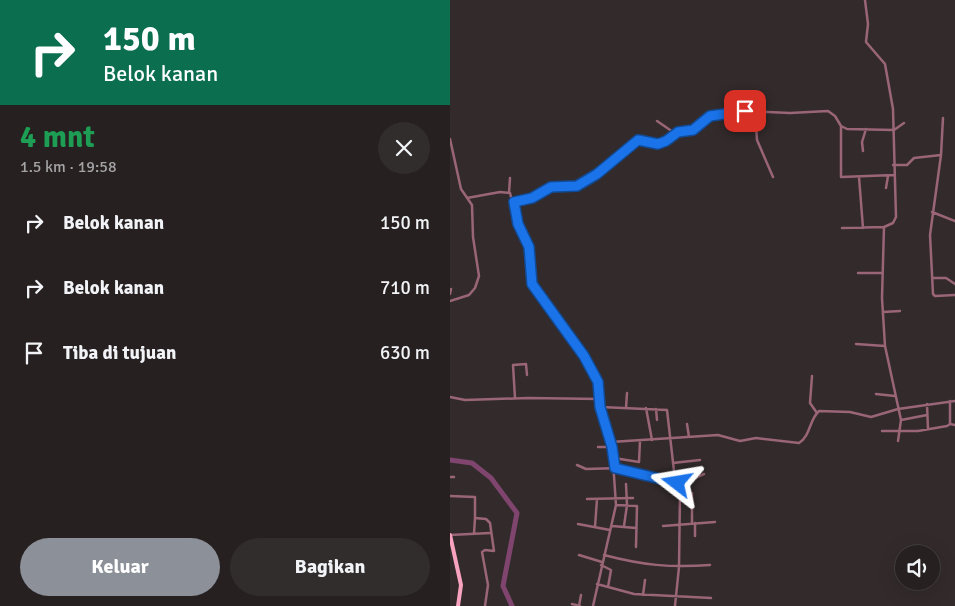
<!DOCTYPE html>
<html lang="id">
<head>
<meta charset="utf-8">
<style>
	body { margin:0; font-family:Signika,sans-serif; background:#322d2d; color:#f1f3f6; height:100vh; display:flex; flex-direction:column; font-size:19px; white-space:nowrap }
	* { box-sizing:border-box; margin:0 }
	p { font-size:16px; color:#a4a3a5 }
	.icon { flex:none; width:28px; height:28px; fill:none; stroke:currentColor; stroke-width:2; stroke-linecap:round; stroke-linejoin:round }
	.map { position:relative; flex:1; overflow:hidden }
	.side { display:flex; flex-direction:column; background:#262020; width:450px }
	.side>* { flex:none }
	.hud { background:#0b6e4f; color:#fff; overflow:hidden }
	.fabs { position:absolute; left:445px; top:545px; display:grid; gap:10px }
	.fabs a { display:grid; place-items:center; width:45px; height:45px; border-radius:50%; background:#262020; box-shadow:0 5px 20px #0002,0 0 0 1px #423e3e; font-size:25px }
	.pin { position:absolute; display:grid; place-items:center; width:42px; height:42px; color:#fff; margin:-21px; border-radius:10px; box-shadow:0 2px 8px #0006 }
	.me { position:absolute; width:55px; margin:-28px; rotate:284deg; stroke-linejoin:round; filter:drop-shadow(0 0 4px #0008) }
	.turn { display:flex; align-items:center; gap:18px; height:105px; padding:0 20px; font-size:22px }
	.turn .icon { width:65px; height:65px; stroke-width:2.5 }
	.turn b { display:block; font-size:35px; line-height:42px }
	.round { display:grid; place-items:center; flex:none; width:52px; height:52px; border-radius:26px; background:#322d2d }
	.headline { display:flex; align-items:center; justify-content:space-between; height:85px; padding:0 20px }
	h1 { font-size:30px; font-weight:700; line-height:38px; color:#1e9e55 }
	.cta { display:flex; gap:10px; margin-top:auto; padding:10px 20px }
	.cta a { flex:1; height:58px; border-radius:30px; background:#8c9099; color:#fff; font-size:20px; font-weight:700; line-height:58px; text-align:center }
	.cta a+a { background:#322d2d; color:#f1f3f6 }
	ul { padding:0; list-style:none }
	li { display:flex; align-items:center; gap:15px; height:65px; padding:0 20px }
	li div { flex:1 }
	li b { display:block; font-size:19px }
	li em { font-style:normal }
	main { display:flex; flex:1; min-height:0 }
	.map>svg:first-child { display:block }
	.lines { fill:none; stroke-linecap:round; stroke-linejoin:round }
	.river { stroke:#7f456f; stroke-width:5 }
	.minor { stroke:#996577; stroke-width:2.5 }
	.major { stroke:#f9a3c0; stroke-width:4 }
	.route-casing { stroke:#114b97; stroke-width:12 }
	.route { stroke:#1a73e8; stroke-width:9 }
</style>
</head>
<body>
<main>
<section class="side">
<div class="hud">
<div class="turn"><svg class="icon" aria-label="right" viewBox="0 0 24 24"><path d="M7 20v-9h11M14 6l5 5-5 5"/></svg><div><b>150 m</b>Belok kanan</div></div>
</div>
<div class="headline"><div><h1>4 mnt</h1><p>1.5 km · 19:58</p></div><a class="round"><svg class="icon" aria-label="close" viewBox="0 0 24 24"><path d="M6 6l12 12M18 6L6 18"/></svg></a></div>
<ul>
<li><svg class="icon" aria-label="right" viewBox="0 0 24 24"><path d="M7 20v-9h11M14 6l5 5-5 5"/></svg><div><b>Belok kanan</b></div><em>150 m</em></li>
<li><svg class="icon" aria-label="right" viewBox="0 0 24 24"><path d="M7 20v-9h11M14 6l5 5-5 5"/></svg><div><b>Belok kanan</b></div><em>710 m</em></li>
<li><svg class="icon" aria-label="arrive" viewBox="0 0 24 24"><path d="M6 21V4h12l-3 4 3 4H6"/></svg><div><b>Tiba di tujuan</b></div><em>630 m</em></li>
</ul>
<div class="cta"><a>Keluar</a><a>Bagikan</a></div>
</section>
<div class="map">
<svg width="505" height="606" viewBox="0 0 505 606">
	<rect width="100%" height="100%" fill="#332b2b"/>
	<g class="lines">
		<path class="river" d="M0 460 22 463 41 478 67 513 53 586 62 606"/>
		<path class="minor" d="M415 0 418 24 416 42 435 64 443 109 446 217 443 223 434 227 432 298 435 346 451 420 448 441
			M305 112 307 140 323 177
			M207 121 226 134
			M391 127V177L444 175
			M0 139 11 189 22 205 23 237 29 276 25 288 19 295 0 301
			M413 151 412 142 416 129
			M491 155 480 235 483 294 485 296 505 295
			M443 165H457L464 158 491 155 493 118
			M409 177 413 228
			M436 188 438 176
			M59 193 60 178
			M17 198 50 192 60 193 68 224 79 247 82 284 138 363 148 382 151 407 162 447 166 505 143 606
			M64 202 82 198 101 187 127 185 147 174 188 140 208 144 216 141 228 132 243 130 260 116 295 111 340 113 378 111 385 116 391 126 397 129 444 130 454 123
			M482 212 505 221
			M392 228 434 227
			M408 273H432
			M484 278H496L505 284
			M0 294 1 289
			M433 312 450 311
			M406 344 435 346
			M362 376 360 403 367 413
			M426 394 445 396
			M0 397 15 400 78 398 150 399
			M65 398 63 365 76 364 77 375
			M477 404 478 429
			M151 407 217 410 224 471 230 493 229 567 225 606
			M176 408 177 393
			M196 408 202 440
			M206 409 207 420
			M451 420 477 415
			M237 424 239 437
			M500 424 505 425
			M432 431H468L497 426 500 424V401
			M161 442 268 435 290 441 306 438 349 443C361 435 359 420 369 411L400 412 421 417 448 409 505 401
			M148 447H162
			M164 458 189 462 190 441
			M223 463 250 460
			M127 465 136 469 170 468 227 483 236 482 254 474
			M0 477H4
			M230 493H242V523
			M0 496 25 497V518L36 519 40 523 44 551 35 550 32 552 38 585 35 606
			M137 499 183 498
			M166 505 187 506 186 547
			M245 523V536
			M128 524 160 530
			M162 526 186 528
			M174 526 177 505 176 484
			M213 526 265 522
			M145 527 147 499
			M24 534 25 518
			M0 535 40 533
			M129 555 152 562
			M154 555C192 565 220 568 260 565
			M151 565 161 570 158 587
			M147 584 184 594 261 598
			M193 595 195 580
			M122 604 130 606
			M129 606 131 595"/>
		<path class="major" d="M0 535 11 585 8 606"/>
	</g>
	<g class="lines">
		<defs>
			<path id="route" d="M227 483 165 468 162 447 150 407 148 382 134 356 82 284 79 247 68 224 64 202 82 198 101 187 127 186 147 174 188 140 208 144 216 141 228 132 243 130 260 116 295 111"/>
		</defs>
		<use href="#route" class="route-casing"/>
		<use href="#route" class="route"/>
	</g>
</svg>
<div class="fabs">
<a><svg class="icon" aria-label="sound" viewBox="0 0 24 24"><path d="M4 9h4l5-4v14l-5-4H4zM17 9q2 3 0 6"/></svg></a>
</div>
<div class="pin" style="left:295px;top:111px;background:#d93025"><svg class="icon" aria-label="arrive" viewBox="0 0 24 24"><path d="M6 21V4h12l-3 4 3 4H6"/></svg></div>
<svg class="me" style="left:227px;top:483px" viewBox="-20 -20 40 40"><path d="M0-17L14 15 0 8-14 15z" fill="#1a73e8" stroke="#fff" stroke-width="4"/></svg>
</div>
</main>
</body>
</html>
